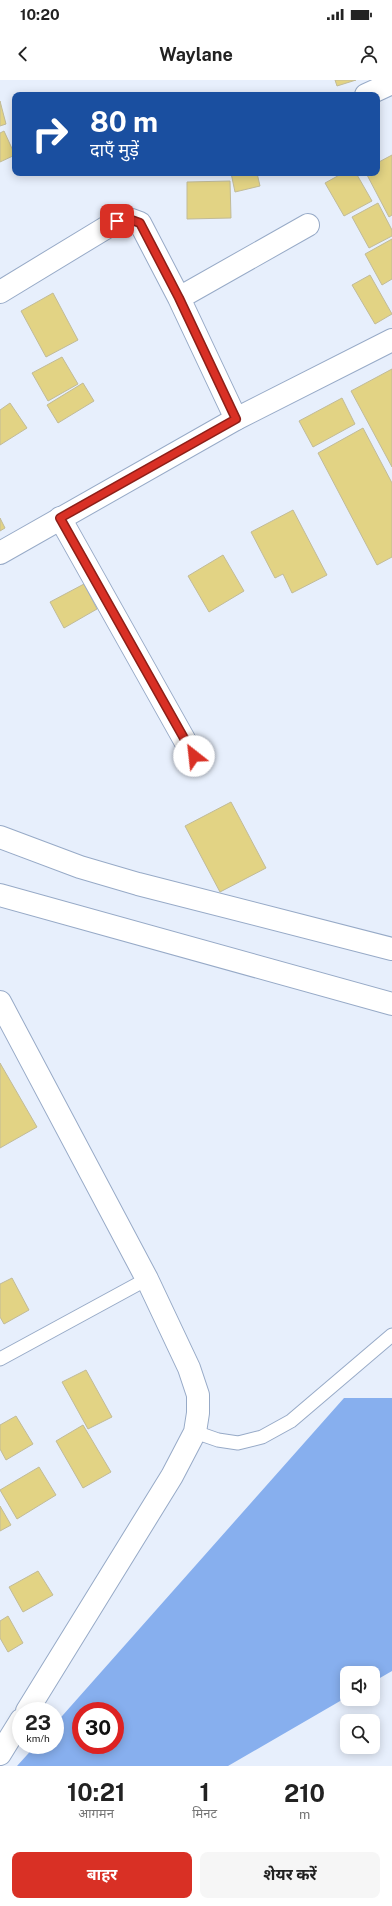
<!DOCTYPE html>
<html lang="hi">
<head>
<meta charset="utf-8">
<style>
	body { margin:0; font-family:"Public Sans","Noto Sans Devanagari",sans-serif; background:#f6f6f6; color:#222; height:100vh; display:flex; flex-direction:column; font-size:15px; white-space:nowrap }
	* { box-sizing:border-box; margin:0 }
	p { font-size:13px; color:#767676 }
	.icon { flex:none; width:22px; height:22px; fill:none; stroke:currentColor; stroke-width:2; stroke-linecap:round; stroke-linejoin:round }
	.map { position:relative; height:1686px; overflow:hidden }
	.panel { display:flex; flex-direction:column; background:#fff; flex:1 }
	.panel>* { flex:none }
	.hud { position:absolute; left:12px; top:12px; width:368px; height:84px; border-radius:8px; box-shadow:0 2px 10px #0003; background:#1a4fa0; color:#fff; overflow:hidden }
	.tools { position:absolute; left:340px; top:1586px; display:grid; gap:8px }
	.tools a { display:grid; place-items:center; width:40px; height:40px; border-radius:8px; background:#fff; box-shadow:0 2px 10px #0003; font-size:20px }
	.speed { position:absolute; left:12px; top:1622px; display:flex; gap:8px; font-size:20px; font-weight:700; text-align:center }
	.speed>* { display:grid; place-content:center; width:52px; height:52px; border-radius:50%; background:#fff; box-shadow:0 2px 10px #0003; line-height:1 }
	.speed small { font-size:10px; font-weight:400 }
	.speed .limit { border:6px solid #d22; background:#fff; color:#111 }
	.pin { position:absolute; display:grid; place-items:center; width:34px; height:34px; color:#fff; margin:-17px; border-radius:8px; box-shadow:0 2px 6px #0006 }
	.me { position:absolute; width:44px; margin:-22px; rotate:331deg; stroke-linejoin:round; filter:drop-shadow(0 0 3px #0008) }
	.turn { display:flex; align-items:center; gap:14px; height:84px; padding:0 12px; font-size:18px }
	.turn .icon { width:52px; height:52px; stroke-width:2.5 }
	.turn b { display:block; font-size:28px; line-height:34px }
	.eta { display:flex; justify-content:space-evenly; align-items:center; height:68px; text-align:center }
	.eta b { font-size:24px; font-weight:700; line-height:28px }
	.action { display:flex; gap:8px; margin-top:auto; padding:8px 12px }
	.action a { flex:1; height:46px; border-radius:8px; background:#d93025; color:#fff; font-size:16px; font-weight:700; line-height:46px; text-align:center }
	.action a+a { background:#f6f6f6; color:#222 }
	.status { display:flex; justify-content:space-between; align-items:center; height:28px; padding:0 20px; background:#fff; direction:ltr }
	.status svg { height:11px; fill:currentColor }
	header { display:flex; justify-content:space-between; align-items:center; height:52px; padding:0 12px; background:#fff; font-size:18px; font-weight:700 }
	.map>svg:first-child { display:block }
	.water { fill:#87afee; fill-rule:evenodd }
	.building { fill:#e2d384; stroke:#c1bb98 }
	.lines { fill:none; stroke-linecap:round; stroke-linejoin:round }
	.service-casing { stroke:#97aac7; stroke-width:15 }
	.minor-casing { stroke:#97aac7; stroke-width:24 }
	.tertiary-casing { stroke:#97aac7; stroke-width:24 }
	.service { stroke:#fff; stroke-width:13 }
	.minor { stroke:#fff; stroke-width:22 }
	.tertiary { stroke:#fff; stroke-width:22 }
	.route-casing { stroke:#8d1f18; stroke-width:10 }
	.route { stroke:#d93025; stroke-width:7 }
</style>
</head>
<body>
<div class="status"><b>10:20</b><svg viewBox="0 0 49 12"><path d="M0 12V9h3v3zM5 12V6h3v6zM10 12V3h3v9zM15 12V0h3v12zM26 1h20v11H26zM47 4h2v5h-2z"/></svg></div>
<header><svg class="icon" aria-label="back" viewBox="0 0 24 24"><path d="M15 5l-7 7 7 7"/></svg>Waylane<svg class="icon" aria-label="person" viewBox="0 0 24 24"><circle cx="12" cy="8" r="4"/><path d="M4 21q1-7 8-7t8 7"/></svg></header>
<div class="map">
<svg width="392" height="1686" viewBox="0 0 392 1686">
	<rect width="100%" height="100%" fill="#e7effc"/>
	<path class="water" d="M344 1318H392V1591L373 1602V1593H347V1617L228 1686H17L36 1665H55V1644ZM81 1631H115V1665H81Z"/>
	<path class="building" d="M335 0H356L337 6Z
		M0 21 6 44 0 46Z
		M4 51 15 75 0 82V53Z
		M392 75V135L389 137 366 93H377V83Z
		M231 93H257L260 106 235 112Z
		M343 93H356L372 121 344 136 325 103Z
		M230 101 231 138 187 139V102Z
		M378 123 392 150V156L369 168 352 137Z
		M392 159V199L382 205 365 174Z
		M370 195 392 234 375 244 352 205Z
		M53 213 78 260 46 277 21 231Z
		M62 277 78 304 48 321 32 293Z
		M392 289V387L351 311Z
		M83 303 94 321 58 343 47 325Z
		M342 318 355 344 313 367 299 341Z
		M10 323 27 348 0 365V330Z
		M363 348 392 403V477L377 485 318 373Z
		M293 430 327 495 292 513 283 494 275 498 251 452Z
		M0 438 5 448 0 451Z
		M223 475 244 511 209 532 188 496Z
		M84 504 97 529 64 548 50 522Z
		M231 722 266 788 220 812 185 746Z
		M0 983 37 1047 0 1068Z
		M12 1198 29 1230 4 1244 0 1237V1204Z
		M86 1290 112 1337 88 1349 62 1302Z
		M16 1336 33 1364 6 1380 0 1369V1345Z
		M83 1345 111 1392 83 1408 56 1361Z
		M39 1387 56 1415 17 1439 0 1410Z
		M0 1426 11 1445 0 1451Z
		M38 1491 53 1515 23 1532 9 1507Z
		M8 1536 23 1563 8 1572 0 1558V1541Z"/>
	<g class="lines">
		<defs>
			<path id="service" d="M0 1279 147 1199
				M195 1352 218 1360 238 1363 262 1357 291 1341 392 1255"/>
			<path id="minor" d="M366 15 392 3
				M0 212 117 141 129 139 140 143 179 218 236 339
				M179 218 308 145
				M60 438 194 677"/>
			<path id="tertiary" d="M0 473 236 339 392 260
				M0 757 80 787 138 804 392 869
				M0 815 392 924
				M0 922 147 1199 189 1288 198 1315V1333L195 1352 172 1396 27 1631
				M0 1674 21 1640"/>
		</defs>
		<use href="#service" class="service-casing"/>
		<use href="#minor" class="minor-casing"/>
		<use href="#tertiary" class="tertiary-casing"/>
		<use href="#service" class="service"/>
		<use href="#minor" class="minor"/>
		<use href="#tertiary" class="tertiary"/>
	</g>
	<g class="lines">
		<defs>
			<path id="route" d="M117 141 129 139 140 143 179 218 236 339 60 438 194 676"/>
		</defs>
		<use href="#route" class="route-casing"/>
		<use href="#route" class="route"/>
	</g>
</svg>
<div class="tools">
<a><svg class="icon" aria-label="sound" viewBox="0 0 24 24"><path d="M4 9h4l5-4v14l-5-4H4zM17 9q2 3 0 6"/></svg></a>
<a><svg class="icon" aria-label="search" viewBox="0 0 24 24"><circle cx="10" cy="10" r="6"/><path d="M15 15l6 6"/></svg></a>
</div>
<div class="speed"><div>23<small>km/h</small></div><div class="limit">30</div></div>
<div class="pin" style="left:117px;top:141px;background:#d93025"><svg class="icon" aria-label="arrive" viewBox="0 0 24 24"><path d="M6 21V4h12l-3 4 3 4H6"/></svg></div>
<svg class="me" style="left:194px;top:676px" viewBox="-20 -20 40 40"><circle r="19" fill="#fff"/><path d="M0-13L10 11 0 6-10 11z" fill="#d93025"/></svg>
<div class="hud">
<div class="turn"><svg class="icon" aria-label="right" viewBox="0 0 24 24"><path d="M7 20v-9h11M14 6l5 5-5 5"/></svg><div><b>80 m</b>दाएँ मुड़ें</div></div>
</div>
</div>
<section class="panel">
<div class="eta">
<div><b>10:21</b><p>आगमन</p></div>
<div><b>1</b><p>मिनट</p></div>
<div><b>210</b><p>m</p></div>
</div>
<div class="action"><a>बाहर</a><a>शेयर करें</a></div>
</section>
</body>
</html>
